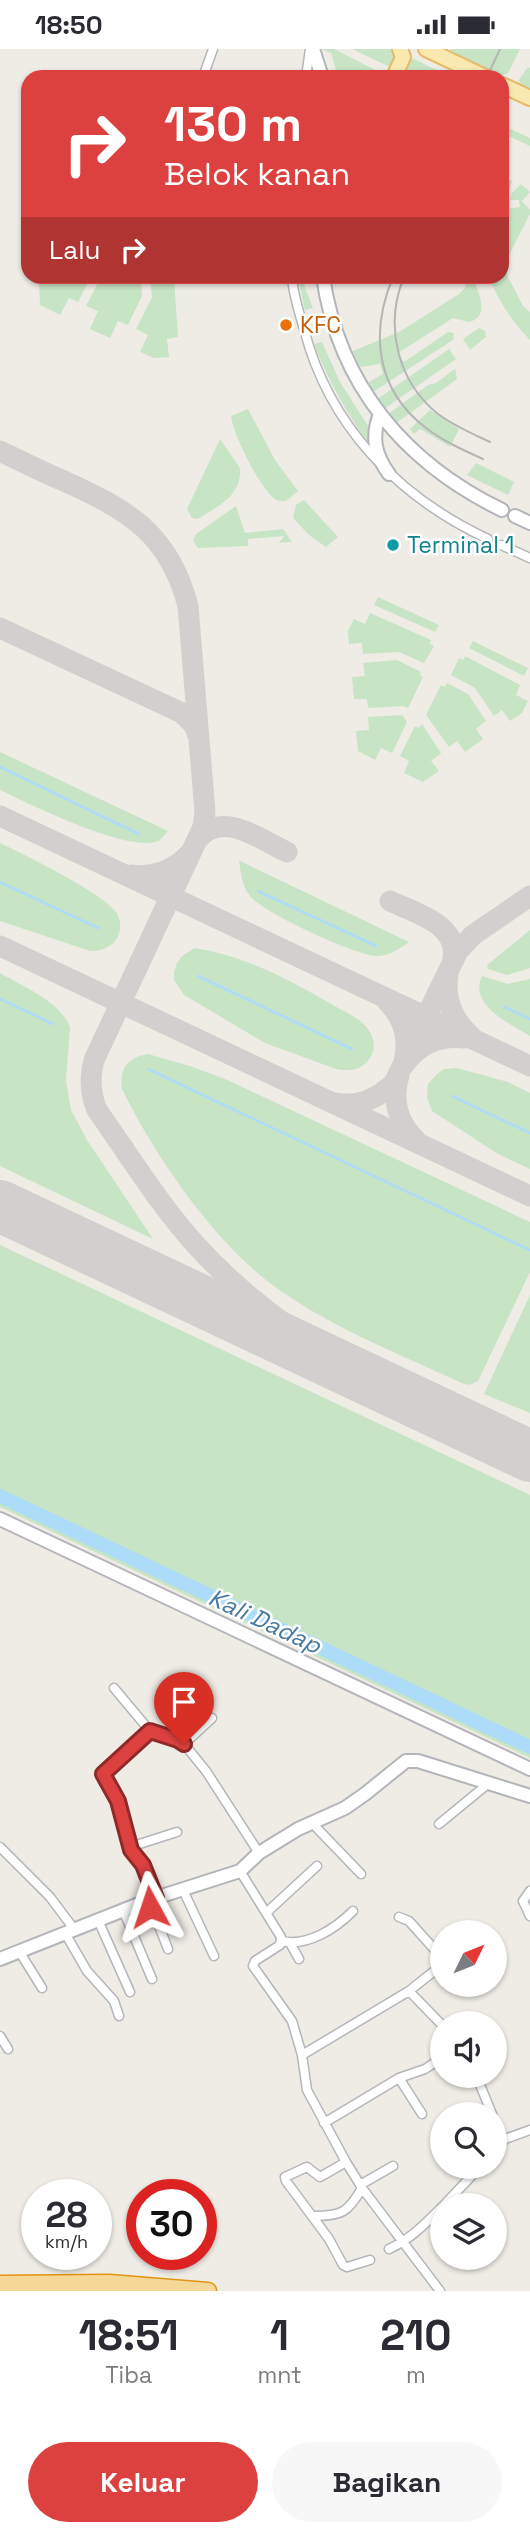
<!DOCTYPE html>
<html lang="id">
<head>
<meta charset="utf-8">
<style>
	body { margin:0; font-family:"Space Grotesk",sans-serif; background:#f7f7f7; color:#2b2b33; height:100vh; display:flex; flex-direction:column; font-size:26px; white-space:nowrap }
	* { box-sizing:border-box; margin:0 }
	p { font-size:23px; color:#7c7c81 }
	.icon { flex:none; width:38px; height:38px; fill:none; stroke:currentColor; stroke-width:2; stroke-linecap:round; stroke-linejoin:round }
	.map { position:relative; height:2242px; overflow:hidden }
	.side { display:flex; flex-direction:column; background:#fff; flex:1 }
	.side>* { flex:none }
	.top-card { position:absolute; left:21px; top:21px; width:488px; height:214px; border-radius:21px; box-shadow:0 2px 5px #0004; background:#dc413f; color:#fff; overflow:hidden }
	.needle { width:46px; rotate:47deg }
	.buttons { position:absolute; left:430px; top:1871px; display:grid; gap:14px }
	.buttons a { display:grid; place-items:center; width:77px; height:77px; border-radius:50%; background:#fff; box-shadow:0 2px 5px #0004; font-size:35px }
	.speed { position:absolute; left:21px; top:2130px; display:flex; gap:14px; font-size:35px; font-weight:700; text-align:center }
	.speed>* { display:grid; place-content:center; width:91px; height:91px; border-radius:50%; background:#fff; box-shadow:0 2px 5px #0004; line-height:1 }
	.speed small { font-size:18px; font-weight:400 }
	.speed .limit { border:10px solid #d22; background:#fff; color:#111 }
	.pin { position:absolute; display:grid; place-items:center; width:60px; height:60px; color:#fff; margin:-72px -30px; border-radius:50% 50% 50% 0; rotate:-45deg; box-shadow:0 0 7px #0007 }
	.pin .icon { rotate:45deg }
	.me { position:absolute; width:77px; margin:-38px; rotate:355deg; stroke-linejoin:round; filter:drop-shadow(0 0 5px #0008) }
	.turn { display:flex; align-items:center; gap:24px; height:147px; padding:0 28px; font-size:32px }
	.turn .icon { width:91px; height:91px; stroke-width:2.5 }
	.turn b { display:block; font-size:49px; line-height:60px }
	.then { display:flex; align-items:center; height:66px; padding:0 28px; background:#0003; gap:14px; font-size:26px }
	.eta { display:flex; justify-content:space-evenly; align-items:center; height:119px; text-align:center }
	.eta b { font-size:42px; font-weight:700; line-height:49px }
	.action { display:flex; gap:14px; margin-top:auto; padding:14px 28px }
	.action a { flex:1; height:80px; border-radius:42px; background:#dc413f; color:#fff; font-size:28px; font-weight:700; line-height:80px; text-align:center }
	.action a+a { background:#f7f7f7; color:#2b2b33 }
	.status { display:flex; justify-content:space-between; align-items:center; height:49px; padding:0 35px; background:#fff; direction:ltr }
	.status svg { height:19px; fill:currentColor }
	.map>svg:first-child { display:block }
	.green { fill:#c7e4c5 }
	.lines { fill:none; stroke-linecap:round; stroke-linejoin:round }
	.stream { stroke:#addcf8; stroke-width:2.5 }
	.river { stroke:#addcf8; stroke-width:14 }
	.taxiway { stroke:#d2d0ce; stroke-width:21 }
	.runway { stroke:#d2d0ce; stroke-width:52 }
	.street-casing { stroke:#b3b6ba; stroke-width:11 }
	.secondary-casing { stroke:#b2b5b9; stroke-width:16 }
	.primary-casing { stroke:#e6bb67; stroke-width:18 }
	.highway-casing { stroke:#e29412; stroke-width:19 }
	.street { stroke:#fff; stroke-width:8 }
	.secondary { stroke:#fff; stroke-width:12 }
	.primary { stroke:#f9e9b1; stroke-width:14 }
	.highway { stroke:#f5d797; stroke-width:16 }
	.tram { stroke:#b4b5b5; stroke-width:2 }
	.route-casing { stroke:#8f2a29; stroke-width:18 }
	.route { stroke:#dc413f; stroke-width:12 }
	.food-dot { fill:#e8710a; stroke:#fff; stroke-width:2.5 }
	.culture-dot { fill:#0f9aa8; stroke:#fff; stroke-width:2.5 }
	.labels { text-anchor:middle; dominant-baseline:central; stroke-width:5; stroke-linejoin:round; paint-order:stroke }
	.food-label { font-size:23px; fill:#c56008; stroke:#fff; text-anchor:start }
	.culture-label { font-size:23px; fill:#0d838f; stroke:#fff; text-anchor:start }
	.water-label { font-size:24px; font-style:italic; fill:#4779a2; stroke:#fff }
</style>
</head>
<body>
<div class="status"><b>18:50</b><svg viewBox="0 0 49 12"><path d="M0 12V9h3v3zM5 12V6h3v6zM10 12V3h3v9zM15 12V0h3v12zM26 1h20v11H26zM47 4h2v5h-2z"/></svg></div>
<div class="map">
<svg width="530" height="2242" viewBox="0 0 530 2242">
	<rect width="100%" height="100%" fill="#efece6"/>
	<path class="green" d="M320 0H334L389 28H338L331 4Z
		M352 0H393L400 4 394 20Z
		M451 0H520L508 24 501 27 474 14 448 6Z
		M412 9 451 28H411L403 24Z
		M528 18 530 19V42L518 32Z
		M502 76 530 89V97L502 84Z
		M502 127 512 132 506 153 503 154 504 160 520 158 519 151H510L511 145 521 135 530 143 522 152 530 161V165L503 218 523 257 530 263V291C512 272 498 252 489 228H502Z
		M57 228H91L78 253 69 249 60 266 40 256 39 233 57 231Z
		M101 228H141L142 247 128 276 118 272 110 289 90 280 98 262 86 257Z
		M150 228H174L178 288 167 290 169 308 154 309 140 303 148 286 136 280 152 248Z
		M298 228H304L305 239 313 259 305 261Z
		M467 228H473C478 243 491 267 469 273L453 269 398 304 404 313 448 283 454 284 453 291 373 343 369 333 383 325 380 315 360 318 353 302 399 283 459 245 465 239Z
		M479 279 485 282 486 288 470 301 463 290Z
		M322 293 340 333 372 383 371 393 368 394C346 363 328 331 314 295Z
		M449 300 456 310 384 360 376 351Z
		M455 320 457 330 395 375 388 365 428 336 436 334Z
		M248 360 275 411 298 442 286 452C281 452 280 453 275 450 260 440 233 385 231 367Z
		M430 361 459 380 450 398 420 380 414 385 410 380Z
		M220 390 240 419C242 447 218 457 198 470L192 469 187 460Z
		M476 414 514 433 508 446 467 426Z
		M304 451 338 488 326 498 309 486 293 469 296 456Z
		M236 457 245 484 283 480 292 493 279 494 284 487 248 490V497L198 499 193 492 196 485Z
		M378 548 439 576 435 583 374 556Z
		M370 564 431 591 430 595 434 597 424 614 399 603 363 605 362 594 349 595 348 582 354 570 365 575Z
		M473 592 528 619 524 627 469 599Z
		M465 607 520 636 516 646 528 652 522 664 510 672 502 661 494 667 475 639 451 626 459 609 464 611Z
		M397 611 421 623 420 626 423 628 408 659 403 657 368 659 367 650H354L352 628 365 627 363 614Z
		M447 634 468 645 486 672 476 680 483 690 465 703 457 692 449 698 426 666 441 636 445 638Z
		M402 666 407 673 392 704 381 699 375 711 358 702 356 682 369 681 368 668Z
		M422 675 441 704 431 712 439 722 423 733 404 724 409 712 400 707 415 677 419 679Z
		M0 703 168 782 159 792C127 804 32 756 0 741Z
		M0 794C25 806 101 843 116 863 121 871 122 880 117 889 111 899 101 902 90 902L0 872Z
		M239 812H240L409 893C399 900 388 908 375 907 353 905 264 864 251 848 242 839 241 824 239 812Z
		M530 881V919L507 926 488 920 487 916Z
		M195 899C245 907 290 931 333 956 345 963 360 969 368 980 376 991 376 1004 366 1014 357 1022 348 1022 336 1020L265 994 184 946 174 931V923L177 914 182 907Z
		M0 924C22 937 63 954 70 979L66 1032 71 1061 87 1091 153 1190 0 1117Z
		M482 927 508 935 530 930V987C510 975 468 956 482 927Z
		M148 1005 190 1017 225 1030 530 1173V1223L478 1332 470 1336 464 1335C397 1304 324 1276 266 1231 210 1187 153 1104 122 1040 119 1020 128 1008 148 1005Z
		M457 1019 508 1033 530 1044V1120L498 1105 432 1062 427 1049 428 1035 437 1025 444 1020Z
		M0 1196 530 1446V1709L0 1458Z
		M530 1246V1364L484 1345Z"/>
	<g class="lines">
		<path class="stream" d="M0 718 139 785
			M0 833 98 879
			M258 842 376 897
			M198 927 352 1000
			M0 950 53 975
			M504 958 530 970
			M148 1020 530 1201
			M452 1047 530 1084"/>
		<path class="river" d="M0 1447 530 1698"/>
		<path class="taxiway" d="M0 402C21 412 42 423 64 432 128 461 169 484 188 557L205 763 203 778 94 1011C89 1029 90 1044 97 1061 129 1106 158 1154 195 1195 254 1260 320 1302 396 1344
			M0 579 182 664 194 676 198 686
			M0 767 530 1017
			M199 789C223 761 261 791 287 803
			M131 826C153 829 175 821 190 804
			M390 852C415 864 459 875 453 910
			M0 897 530 1147
			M448 925C444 949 453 972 471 987
			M387 952C405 971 410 992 403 1017 418 996 437 986 464 989
			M399 1026C392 1050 397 1073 416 1091
			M336 1054C359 1058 377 1050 394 1034L458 902 473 886 530 847
			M463 1375 530 1397"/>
		<path class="runway" d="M0 1157 530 1407"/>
		<defs>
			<path id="street" d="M203 28 213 0
				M306 28 310 0
				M292 228C293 245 299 263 304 280 329 377 398 448 488 490
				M501 496 530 509
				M114 1639 150 1682
				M150 1682 105 1723 103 1727 118 1752 131 1801 143 1816 156 1849
				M150 1682 178 1691 184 1695 206 1722 259 1804
				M184 1695 212 1669
				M312 1774 361 1825
				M439 1775 489 1734
				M0 1798 50 1848 74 1880
				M130 1798 177 1783
				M240 1822 281 1888 280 1896 255 1912 253 1917 292 1972 302 2006 307 2041 346 2113 362 2139 440 2242
				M183 1841 214 1907
				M530 1842 523 1852 530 1867
				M149 1851 168 1900
				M123 1861 152 1930
				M266 1864 317 1817
				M399 1868 409 1872 443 1910
				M98 1871 130 1943
				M65 1884 87 1922 114 1952 119 1967
				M282 1892C308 1898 336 1879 353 1862
				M290 1894 299 1910
				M19 1902 42 1939
				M409 1942 443 1977
				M0 1987 8 2000
				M302 2006 409 1942 443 1915
				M476 2026 492 2065
				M399 2029 422 2065
				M495 2073 500 2093
				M324 2074 399 2029 425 2020 443 2008
				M495 2100 505 2090 530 2081
				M346 2113 320 2128 307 2118 285 2128 286 2132 329 2190 343 2216 347 2218 370 2211
				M360 2136 393 2117
				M444 2156 480 2118
				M313 2167C341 2167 348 2164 362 2139
				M389 2200C411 2190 426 2174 443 2157"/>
			<path id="secondary" d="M313 0 322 28
				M323 228C339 336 405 414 502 461
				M380 365C371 388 375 406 389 425
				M515 467 530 474
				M0 1470 530 1720
				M0 1910 149 1851 240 1822 259 1804 298 1780 345 1759 365 1745 406 1712H418L530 1747"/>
			<path id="primary" d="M426 0 485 28
				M394 28 403 8 400 0
				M502 36 530 49"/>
			<path id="highway" d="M0 2235 109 2234 208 2242"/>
		</defs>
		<use href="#street" class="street-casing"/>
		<use href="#secondary" class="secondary-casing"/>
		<use href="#primary" class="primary-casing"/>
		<use href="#highway" class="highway-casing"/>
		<use href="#street" class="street"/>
		<use href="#secondary" class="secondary"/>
		<use href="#primary" class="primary"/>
		<use href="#highway" class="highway"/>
		<path class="tram" d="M487 28 500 0
			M393 228C370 283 375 340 426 379 443 392 463 401 483 410
			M404 228C384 276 397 332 438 365 454 377 473 385 490 393"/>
	</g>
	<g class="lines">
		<defs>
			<path id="route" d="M150 1858 149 1851 156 1849 143 1816 131 1801 118 1752 103 1725 150 1682 178 1691 184 1695"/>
		</defs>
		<use href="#route" class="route-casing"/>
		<use href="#route" class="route"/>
	</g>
	<circle class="food-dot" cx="286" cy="276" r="7"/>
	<circle class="culture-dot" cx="393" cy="496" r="7"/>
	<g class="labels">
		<g class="food-label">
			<text x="300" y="276">KFC</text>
		</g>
		<g class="culture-label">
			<text x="407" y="496">Terminal 1</text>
		</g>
		<g class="water-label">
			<text transform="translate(265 1572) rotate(25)">Kali Dadap</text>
		</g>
	</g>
</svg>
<div class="buttons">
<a><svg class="needle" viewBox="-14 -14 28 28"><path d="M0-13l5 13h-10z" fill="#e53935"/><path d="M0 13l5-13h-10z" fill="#7c7c81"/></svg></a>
<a><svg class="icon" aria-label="sound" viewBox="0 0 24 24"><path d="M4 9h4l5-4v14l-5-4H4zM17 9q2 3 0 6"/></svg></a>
<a><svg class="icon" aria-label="search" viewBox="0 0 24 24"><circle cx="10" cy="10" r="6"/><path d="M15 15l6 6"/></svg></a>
<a><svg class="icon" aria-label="layers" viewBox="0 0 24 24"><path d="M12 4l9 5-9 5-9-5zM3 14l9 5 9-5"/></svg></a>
</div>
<div class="speed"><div>28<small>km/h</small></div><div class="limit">30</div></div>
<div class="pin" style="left:184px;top:1695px;background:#d93025"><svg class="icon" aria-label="arrive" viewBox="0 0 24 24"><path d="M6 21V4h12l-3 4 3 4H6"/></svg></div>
<svg class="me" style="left:150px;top:1858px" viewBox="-20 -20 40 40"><path d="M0-17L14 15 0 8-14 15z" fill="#dc413f" stroke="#fff" stroke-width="4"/></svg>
<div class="top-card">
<div class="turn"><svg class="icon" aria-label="right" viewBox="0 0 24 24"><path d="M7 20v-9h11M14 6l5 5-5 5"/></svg><div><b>130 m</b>Belok kanan</div></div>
<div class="then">Lalu<svg class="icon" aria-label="right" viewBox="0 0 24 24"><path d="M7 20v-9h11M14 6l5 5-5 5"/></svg></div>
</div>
</div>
<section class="side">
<div class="eta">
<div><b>18:51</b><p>Tiba</p></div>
<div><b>1</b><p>mnt</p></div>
<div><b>210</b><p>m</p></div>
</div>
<div class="action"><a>Keluar</a><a>Bagikan</a></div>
</section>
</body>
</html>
